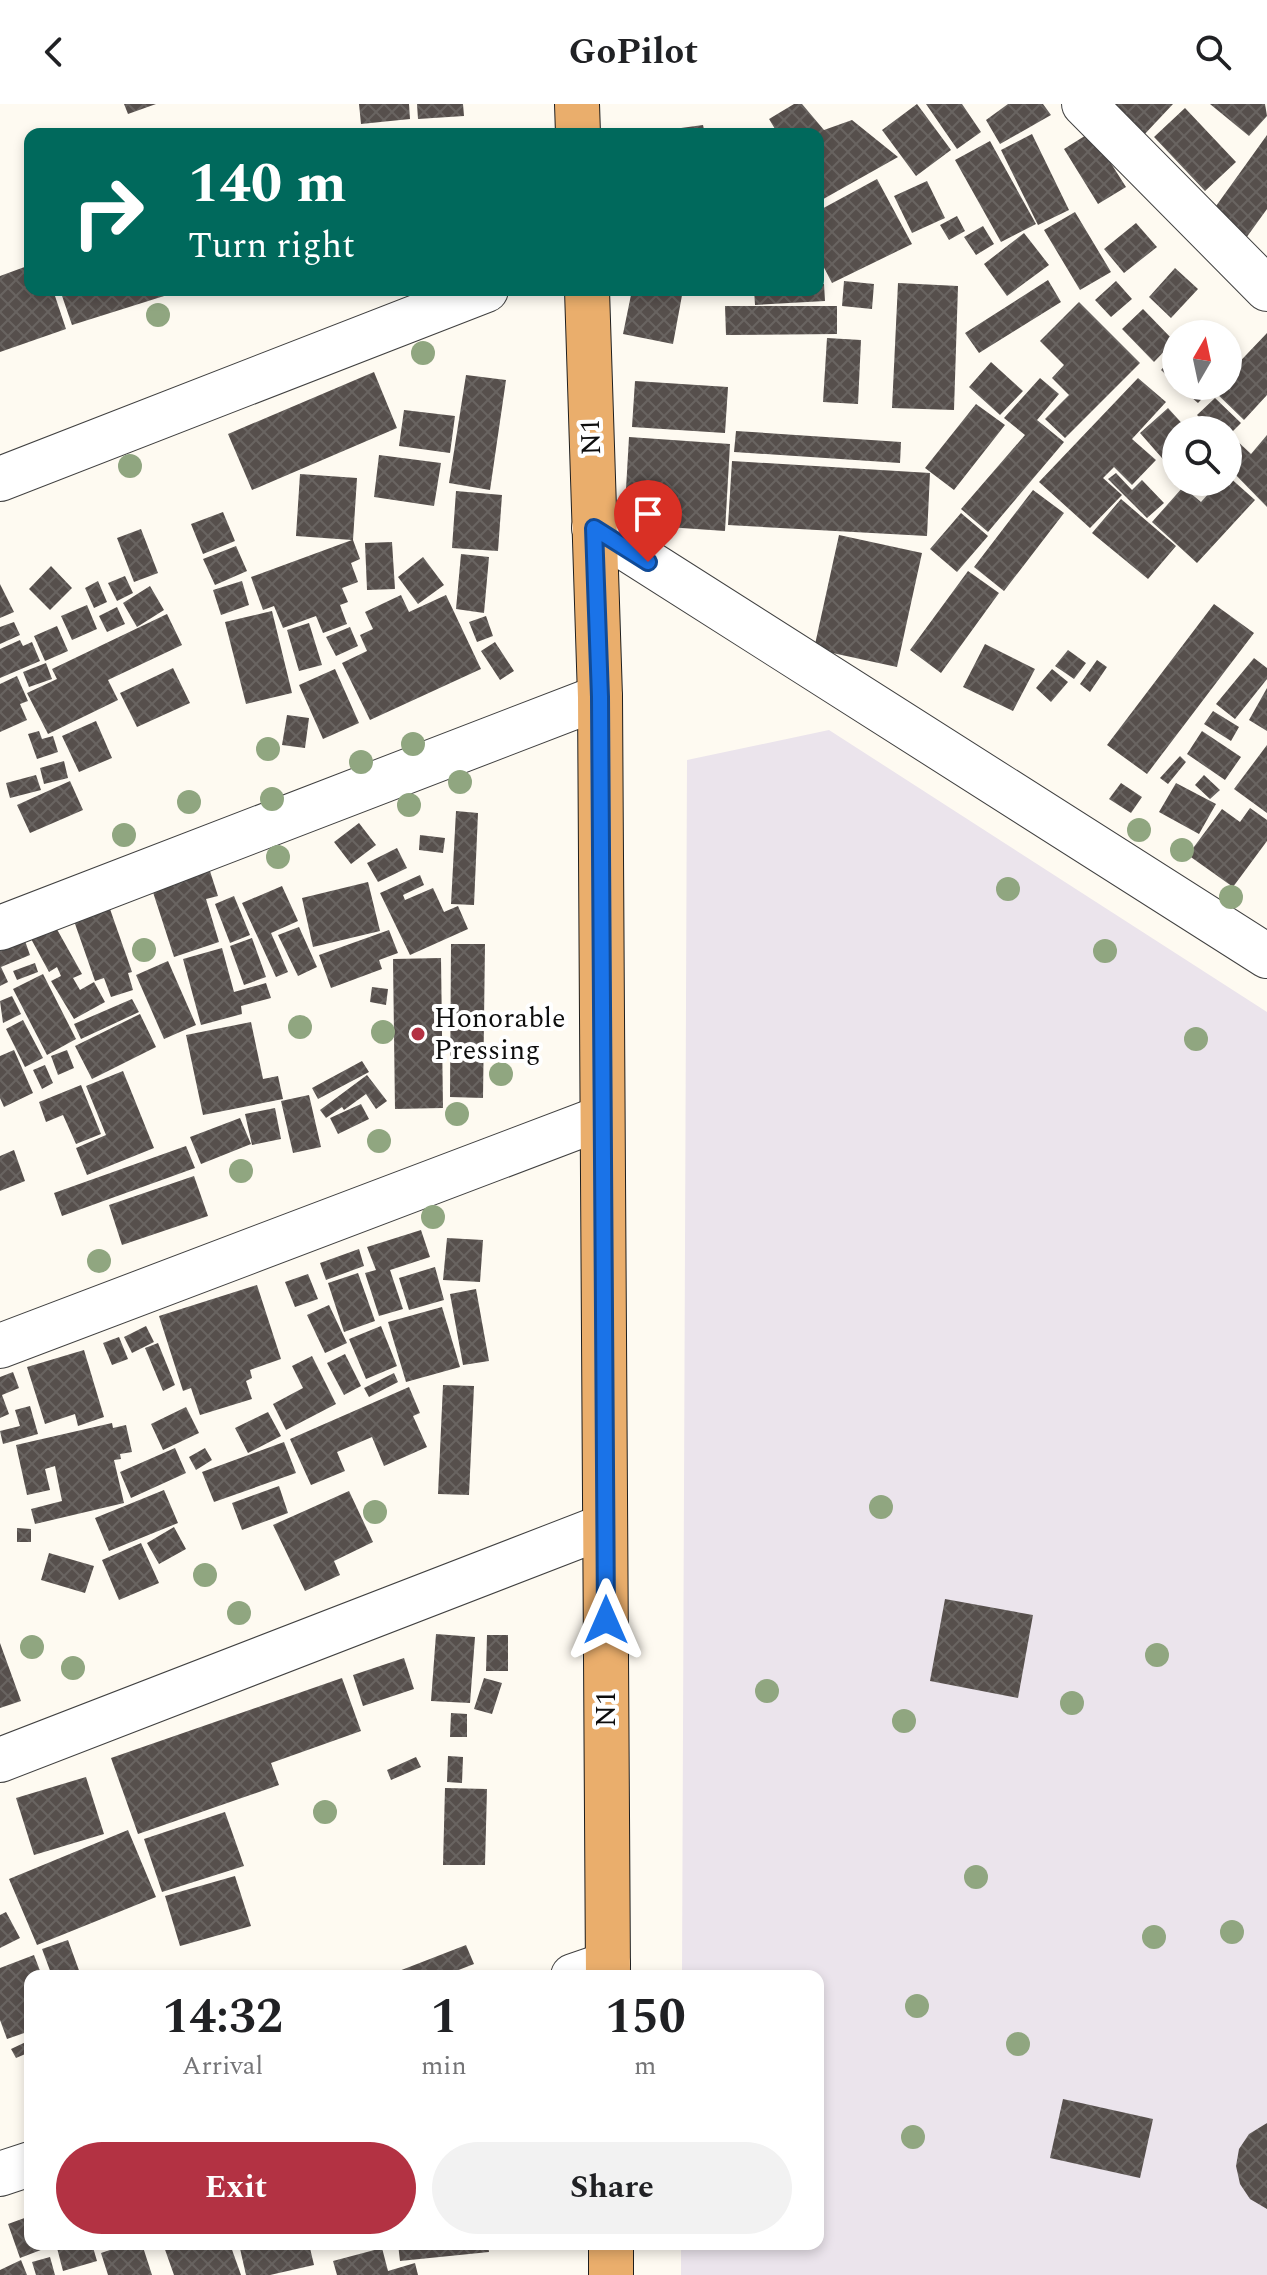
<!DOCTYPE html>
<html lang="en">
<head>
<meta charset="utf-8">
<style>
	body { margin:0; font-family:Spectral,serif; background:#f2f2f2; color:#202124; height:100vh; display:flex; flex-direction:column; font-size:30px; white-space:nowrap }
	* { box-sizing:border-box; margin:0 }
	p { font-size:26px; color:#757577 }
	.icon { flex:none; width:44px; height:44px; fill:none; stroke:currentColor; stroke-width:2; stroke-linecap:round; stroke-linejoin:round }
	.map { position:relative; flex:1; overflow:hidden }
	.details { position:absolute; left:24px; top:1866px; width:800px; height:280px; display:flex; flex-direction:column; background:#fff; border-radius:16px; box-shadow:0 4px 12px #0003 }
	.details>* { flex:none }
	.banner { position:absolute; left:24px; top:24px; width:800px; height:168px; border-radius:16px; box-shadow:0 4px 12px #0003; background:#00695c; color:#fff; overflow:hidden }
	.needle { width:52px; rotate:9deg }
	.buttons { position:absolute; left:1162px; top:216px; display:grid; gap:16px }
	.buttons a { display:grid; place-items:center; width:80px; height:80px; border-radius:50%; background:#fff; box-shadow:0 4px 12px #0003; font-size:40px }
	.pin { position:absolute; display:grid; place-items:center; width:68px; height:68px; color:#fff; margin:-82px -34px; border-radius:50% 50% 50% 0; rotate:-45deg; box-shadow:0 0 8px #0007 }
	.pin .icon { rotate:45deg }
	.me { position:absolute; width:88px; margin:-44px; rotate:0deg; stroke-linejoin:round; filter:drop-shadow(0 0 6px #0008) }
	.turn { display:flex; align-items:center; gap:28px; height:168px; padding:0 32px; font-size:36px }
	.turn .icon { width:104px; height:104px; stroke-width:2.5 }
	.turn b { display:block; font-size:56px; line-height:68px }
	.eta { display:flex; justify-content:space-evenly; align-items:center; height:136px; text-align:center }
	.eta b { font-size:48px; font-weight:700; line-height:56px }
	.cta { display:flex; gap:16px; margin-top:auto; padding:16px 32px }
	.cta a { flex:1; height:92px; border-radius:48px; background:#b33243; color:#fff; font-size:32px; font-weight:700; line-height:92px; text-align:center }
	.cta a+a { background:#f2f2f2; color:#202124 }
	header { display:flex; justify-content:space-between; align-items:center; height:104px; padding:0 32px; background:#fff; font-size:36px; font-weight:700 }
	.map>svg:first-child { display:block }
	.industrial { fill:#ebe4ec }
	.building { fill:url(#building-cross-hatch) }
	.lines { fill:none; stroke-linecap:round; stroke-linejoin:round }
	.minor-casing { stroke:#414141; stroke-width:46 }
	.trunk-casing { stroke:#1f1f1f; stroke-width:46 }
	.minor { stroke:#fff; stroke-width:44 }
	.trunk { stroke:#eaae6c; stroke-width:44 }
	.tree { fill:#90a680 }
	.route-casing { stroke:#114b97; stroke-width:20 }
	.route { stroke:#1a73e8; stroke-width:14 }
	.poi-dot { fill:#b33243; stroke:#fff; stroke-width:3 }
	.labels { text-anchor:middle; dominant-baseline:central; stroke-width:8; stroke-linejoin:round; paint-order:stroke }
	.street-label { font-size:28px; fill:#0e0e0e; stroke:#fff }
	.poi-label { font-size:28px; fill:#0e0e0e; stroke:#fff; text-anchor:start }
</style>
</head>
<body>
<header><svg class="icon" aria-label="back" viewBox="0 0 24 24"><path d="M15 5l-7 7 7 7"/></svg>GoPilot<svg class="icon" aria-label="search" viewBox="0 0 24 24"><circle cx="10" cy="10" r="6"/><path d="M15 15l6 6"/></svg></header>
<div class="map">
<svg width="1267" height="2171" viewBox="0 0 1267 2171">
	<defs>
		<pattern id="building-cross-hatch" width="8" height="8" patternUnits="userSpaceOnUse" patternTransform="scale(2)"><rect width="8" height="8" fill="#564f4c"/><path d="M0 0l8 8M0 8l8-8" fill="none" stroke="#696461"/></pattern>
	</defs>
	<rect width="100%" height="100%" fill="#fefaf1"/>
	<path class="industrial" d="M829 626 1267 908V2171H681V2140H818V1872H682L687 656Z"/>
	<path class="building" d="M124 0H156L128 10Z
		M359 0H409L410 15 361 20Z
		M417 0H463L464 12 418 15Z
		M794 0H802L824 26 852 16 898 53 818 98V30H778L769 15Z
		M917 0 951 46 916 72 882 26Z
		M926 0H962L981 28 957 45Z
		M1008 0H1043L1051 11 1000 40 986 16Z
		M1106 0H1173L1142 33Z
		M1210 0H1265L1267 12 1249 32Z
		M1185 4 1236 58 1205 87 1154 33Z
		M703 21 705 30H659V27Z
		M1091 28 1126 83 1098 100 1064 45Z
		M1032 30 1069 106 1038 121 1001 46Z
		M1267 31V105L1241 141 1206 116Z
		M990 37 1036 120 1001 138 955 56Z
		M877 75 912 140 832 179 818 152V107Z
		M927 77 945 114 912 129 894 92Z
		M1075 108 1111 168 1080 186 1044 126Z
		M957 112 965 127 949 136 940 121Z
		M1136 119 1157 143 1124 169 1104 145Z
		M983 122 994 140 976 151 964 133Z
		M1024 129 1049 161 1007 192 984 160Z
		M30 161V186H53L66 225 0 248V172Z
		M1175 164 1198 185 1171 214 1149 193Z
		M1048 176 1061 198 979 249 965 229Z
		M844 177 874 180 872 205 842 202Z
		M1116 177 1132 195 1111 213 1095 196Z
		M898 179 958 182 954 306 892 304Z
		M818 180H824L825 197 755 201 754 186H818Z
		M60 186H180V187L72 221Z
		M632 186H683L673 240 623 230Z
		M1079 198 1140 259 1065 334 1045 315 1069 291 1052 274 1064 261 1040 237Z
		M725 202H837V230L726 231Z
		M1143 205 1174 237 1154 258 1122 225Z
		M1267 229V291L1244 316 1213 286 1217 282H1228V270Z
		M827 234 861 236 858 300 823 298Z
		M1176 249V280L1161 266Z
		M991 258 1023 287 1000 311 969 283Z
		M374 268 397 324 252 386 228 330Z
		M466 271 506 276 490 386 449 379Z
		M1040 274 1059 290 1037 316 1064 338 988 428 961 405 1025 331 1004 314Z
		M1138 274 1166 298 1132 335 1156 356 1132 381 1114 363 1103 374 1122 391 1090 424 1039 378Z
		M635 277 728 283 725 329 632 323Z
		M1178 282H1214L1198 299Z
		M1215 294 1241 319 1228 332V326H1212L1197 311Z
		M976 300 1005 321 954 386 925 364Z
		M1168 304 1188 326H1176V370L1140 329Z
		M404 306 455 312 450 349 399 342Z
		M736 327 901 338 900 359 734 348Z
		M1267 331V403L1228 363V340L1234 334 1251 350Z
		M629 333 730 340 725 427 624 420Z
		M379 351 441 359 434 402 374 393Z
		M732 357 930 369 927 432 728 421Z
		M1116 369 1132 386 1142 376 1164 399 1147 414 1108 375Z
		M300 370 357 374 353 436 360 455 351 459 358 478 342 484 348 498 340 501 347 520 323 529 316 512 283 524 274 502 263 506 251 473 352 436 296 432Z
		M1228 372 1255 396 1197 459 1152 418 1183 383 1201 398 1219 378H1228Z
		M1033 386 1064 409 1004 487 974 463Z
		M456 387 502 391 498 447 452 444Z
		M1121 395 1176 442 1148 475 1092 429Z
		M223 408 235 437 203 450 191 420Z
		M961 409 988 432 957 468 930 445Z
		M141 425 158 469 134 478 117 434Z
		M839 431 922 449 897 563 814 545Z
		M392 438 395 485 367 486 365 439Z
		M236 442 247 467 215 481 203 455Z
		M461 450 489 453 484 509 456 505Z
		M423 453 444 481 418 500 398 473Z
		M51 462 72 484 50 506 29 485Z
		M968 467 999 489 941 569 910 546Z
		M125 472 133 489 117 497 108 479Z
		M98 477 107 498 94 504 85 484Z
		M242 477 249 501 221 511 213 486Z
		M0 480 14 508 0 514Z
		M150 482 164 506 137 523 123 499Z
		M401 491 409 508 446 491 481 565 370 616 342 559 367 547 360 531 373 525 365 508Z
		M1214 500 1254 529 1147 670 1107 641Z
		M87 501 97 525 72 536 61 512Z
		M117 503 125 520 107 528 99 512Z
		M272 507 292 589 246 600 225 518Z
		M167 510 182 541 108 576 118 596 48 630 27 589 57 575 52 565Z
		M486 512 493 532 477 538 469 518Z
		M14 518 20 531 0 540V523Z
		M309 519 322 561 299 567 287 526Z
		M57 522 68 547 45 557 34 532Z
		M350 523 358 542 336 552 326 533Z
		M20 536 23 542 32 538 40 557 0 574V545Z
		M495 538 514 567 500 576 481 547Z
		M985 540 1035 565 1013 607 963 583Z
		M1068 546 1086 559 1074 575 1055 562Z
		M1254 554 1267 564V575L1235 615 1216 600Z
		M1097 556 1107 563 1090 588 1080 580Z
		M46 559 52 575 29 583 23 568Z
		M173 564 190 599 137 623 120 589Z
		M335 565 359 619 323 635 299 581Z
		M1052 565 1068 578 1051 598 1036 584Z
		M17 572 28 597 20 600 27 616 0 628V580Z
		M1267 584V627L1249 616Z
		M1213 607 1239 623 1231 637 1204 620Z
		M287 611 309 614 305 644 282 641Z
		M96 617 112 654 79 668 62 632Z
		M39 627 42 635 53 632 58 648 37 655 28 630Z
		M1202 627 1241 653 1225 676 1187 650Z
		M1267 641V709L1234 685Z
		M1180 652 1186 658 1168 680 1160 674Z
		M64 657 68 674 44 680 40 664Z
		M36 671 41 686 10 694 6 679Z
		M1204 671 1220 686 1210 695 1195 681Z
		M70 677 83 706 30 729 17 701Z
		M1121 679 1142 693 1131 709 1109 695Z
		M1176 679 1216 700 1199 730 1159 708Z
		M1250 704 1267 716V737L1233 783 1188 751 1222 705 1240 718Z
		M456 707 478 709 474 801 451 800Z
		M359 719 376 741 351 760 334 738Z
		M420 731 445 734 443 749 419 746Z
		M397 744 407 764 378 778 367 759Z
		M208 761 218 792 206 795 219 838 174 853 150 779Z
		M420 771 424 781 403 791 405 796 433 784 444 808 458 802 468 825 410 851 380 789Z
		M368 778 380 827 313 843 302 794Z
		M282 782 298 817 271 829 288 868 276 873 242 799Z
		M234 792 250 831 230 839 215 800Z
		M110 805 132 868 128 869 133 886 111 893 104 874 95 877 74 817Z
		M54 820 82 870 73 874 80 886 94 878 105 898 74 915 51 877 61 872 57 863 49 868 30 833Z
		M299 823 317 863 298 872 278 831Z
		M389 826 398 849 379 856 382 865 331 884 319 851Z
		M252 834 266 873 244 881 230 842Z
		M25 837 30 851 1 863 8 878 0 882V847Z
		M451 840H485L483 994 450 993Z
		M222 844 234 888 266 879 271 894 241 902 242 910 201 921 183 855Z
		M441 854 443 1004 395 1005 393 855Z
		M168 857 196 921 164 935 136 871Z
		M35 859 38 868 17 876 13 867Z
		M43 870 76 935 47 951 13 885Z
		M372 883 388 885 386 901 370 898Z
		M12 892 21 910 3 919 0 897Z
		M132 895 139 908 81 935 74 920Z
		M140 910 156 943 92 975 75 942Z
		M23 916 43 954 25 963 6 925Z
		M251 918 263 975 278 972 283 995 203 1011 186 931Z
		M14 946 33 989 4 1003 0 994V952Z
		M67 946 74 964 58 971 51 952Z
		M362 957 369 968 318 995 312 984Z
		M45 961 53 979 42 985 33 966Z
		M123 967 154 1044 87 1071 76 1044 106 1031 86 982Z
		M367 971 387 997 376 1005 366 990 344 1006 342 1003 326 1014 320 1006Z
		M81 981 101 1030 76 1040 63 1011 46 1018 39 998Z
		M309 991 321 1043 293 1049 281 997Z
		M361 1000 369 1015 338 1030 330 1014Z
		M275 1004 281 1035 252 1041 245 1010Z
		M240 1014 251 1040 201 1060 190 1033Z
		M186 1042 195 1064 62 1112 54 1089Z
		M14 1046 25 1077 0 1087V1052Z
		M194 1072 208 1112 122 1141 109 1101Z
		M421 1126 430 1153 390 1166 403 1205 379 1212 365 1169 376 1166 367 1143Z
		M447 1134 483 1136 480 1178 443 1176Z
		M359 1145 364 1162 326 1176 320 1159Z
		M435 1163 444 1196 409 1206 399 1174Z
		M358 1169 375 1217 344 1228 328 1179Z
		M308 1170 318 1195 295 1203 285 1178Z
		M257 1181 281 1255 250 1266 252 1274 246 1277 252 1295 200 1311 191 1284 183 1287 159 1212Z
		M476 1185 489 1257 463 1261 450 1190Z
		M329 1201 347 1239 325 1249 307 1211Z
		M442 1203 460 1263 406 1278 388 1218Z
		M146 1222 154 1238 132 1249 124 1233Z
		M381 1222 397 1262 366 1275 349 1235Z
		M119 1233 128 1255 112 1261 103 1239Z
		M158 1239 175 1281 163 1287 145 1244Z
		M84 1246 104 1313 78 1322 75 1310 45 1320 27 1263Z
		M345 1250 361 1282 344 1291 327 1259Z
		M312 1252 336 1300 286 1326 273 1300 303 1284 292 1262Z
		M13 1268 19 1284 2 1291 9 1310 0 1314V1273Z
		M394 1269 398 1278 369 1293 364 1284Z
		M443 1281 474 1282 469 1391 438 1390Z
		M409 1283 420 1309 413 1312 427 1343 384 1362 372 1333 337 1348 345 1367 311 1381 290 1335Z
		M30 1302 38 1330 3 1340 0 1327 20 1322 15 1306Z
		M186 1303 199 1329 163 1346 151 1320Z
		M268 1308 281 1332 248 1349 235 1324Z
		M112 1319 113 1324 126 1321 132 1348 120 1350 121 1355 114 1356 124 1399 35 1420 31 1405 62 1397 55 1362 45 1365 50 1386 27 1391 16 1341Z
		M284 1338 296 1369 214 1398 202 1368Z
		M175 1344 186 1369 131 1394 120 1368Z
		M205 1344 212 1356 196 1366 189 1353Z
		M279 1382 288 1409 242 1426 232 1399Z
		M164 1386 178 1419 109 1447 95 1414Z
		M349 1387 373 1438 334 1457 340 1471 305 1487 273 1421Z
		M174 1423 186 1445 159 1460 147 1439Z
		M17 1424 31 1425V1438H17Z
		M141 1439 159 1479 119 1496 102 1456Z
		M49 1449 94 1462 85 1489 41 1476Z
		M945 1495 1033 1511 1018 1594 930 1577Z
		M436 1530 475 1533 470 1599 431 1597Z
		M487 1531H508V1567H486Z
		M0 1539 21 1597 0 1604Z
		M404 1554 414 1585 363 1602 353 1571Z
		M342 1574 361 1627 271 1659 279 1681 138 1730 111 1654Z
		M484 1574 502 1579 492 1610 474 1605Z
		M451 1609 467 1610V1633H450Z
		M448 1652 463 1653 462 1679 447 1678Z
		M416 1653 421 1663 391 1676 387 1666Z
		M86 1673 104 1730 34 1751 16 1694Z
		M445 1684 487 1685 485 1761H443Z
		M225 1708 244 1762 162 1788 144 1735Z
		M128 1726 156 1793 37 1841 9 1775Z
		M235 1772 251 1822 180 1842 165 1792Z
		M6 1808 20 1834 0 1844V1811Z
		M68 1836 81 1872H52L42 1845Z
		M466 1841 474 1860 443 1872H386Z
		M34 1851 42 1872H30V1927L7 1935 0 1916V1864Z
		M30 1936V1948L16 1954 11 1945Z
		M1063 1995 1153 2015 1140 2074 1050 2054Z
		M1267 2019V2105L1250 2095 1240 2080 1236 2062 1239 2045 1249 2030Z
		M30 2112V2140H45L46 2144 20 2154 8 2120Z
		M56 2140H92L97 2157 63 2167Z
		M128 2140H142L152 2171H108L101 2149Z
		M163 2140H230L241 2171H174Z
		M239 2140H309L314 2161 270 2171H246Z
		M398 2140H488L489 2148 400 2157Z
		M382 2144 388 2167 415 2159 418 2171H337L333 2157Z
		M50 2153 55 2171H36L32 2158Z
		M21 2156 27 2171H0V2166Z"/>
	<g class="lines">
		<defs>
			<path id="minor" d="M1084 0 1267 185
				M0 375 486 186
				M594 424 1267 852
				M0 824 600 593
				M0 1242 601 1014
				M0 1656 605 1422
				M573 1872 608 1860
				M0 2070 30 2060"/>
			<path id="trunk" d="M577 0 578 30
				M587 186 600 593 608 1872
				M611 2140V2171"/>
		</defs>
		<use href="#minor" class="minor-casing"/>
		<use href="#trunk" class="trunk-casing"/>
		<use href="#minor" class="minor"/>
		<use href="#trunk" class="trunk"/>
	</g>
	<g class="tree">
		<circle cx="158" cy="211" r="12"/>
		<circle cx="423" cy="249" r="12"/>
		<circle cx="130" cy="362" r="12"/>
		<circle cx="413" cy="640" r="12"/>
		<circle cx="268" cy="645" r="12"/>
		<circle cx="361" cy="658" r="12"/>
		<circle cx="460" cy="678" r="12"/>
		<circle cx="272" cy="695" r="12"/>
		<circle cx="189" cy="698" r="12"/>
		<circle cx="409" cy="701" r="12"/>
		<circle cx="1139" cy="726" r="12"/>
		<circle cx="124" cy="731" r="12"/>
		<circle cx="1182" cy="746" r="12"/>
		<circle cx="278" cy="753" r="12"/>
		<circle cx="1008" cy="785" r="12"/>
		<circle cx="1231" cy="793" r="12"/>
		<circle cx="144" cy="846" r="12"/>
		<circle cx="1105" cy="847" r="12"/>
		<circle cx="300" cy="923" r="12"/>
		<circle cx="383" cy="928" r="12"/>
		<circle cx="1196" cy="935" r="12"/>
		<circle cx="501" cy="970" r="12"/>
		<circle cx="457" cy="1010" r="12"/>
		<circle cx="379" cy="1037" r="12"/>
		<circle cx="241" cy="1067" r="12"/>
		<circle cx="433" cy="1113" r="12"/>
		<circle cx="99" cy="1157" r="12"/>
		<circle cx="881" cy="1403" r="12"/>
		<circle cx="375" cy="1408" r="12"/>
		<circle cx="205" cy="1471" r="12"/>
		<circle cx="239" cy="1509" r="12"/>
		<circle cx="32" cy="1543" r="12"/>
		<circle cx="1157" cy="1551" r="12"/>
		<circle cx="73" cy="1564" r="12"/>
		<circle cx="767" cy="1587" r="12"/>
		<circle cx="1072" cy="1599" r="12"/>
		<circle cx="904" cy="1617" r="12"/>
		<circle cx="325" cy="1708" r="12"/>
		<circle cx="976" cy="1773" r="12"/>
		<circle cx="1232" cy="1828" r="12"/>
		<circle cx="1154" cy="1833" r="12"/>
		<circle cx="917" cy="1902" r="12"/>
		<circle cx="1018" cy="1940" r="12"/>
		<circle cx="913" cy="2033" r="12"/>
	</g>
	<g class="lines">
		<defs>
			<path id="route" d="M606 1516 600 593 594 424 648 458"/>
		</defs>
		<use href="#route" class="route-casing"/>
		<use href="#route" class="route"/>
	</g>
	<circle class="poi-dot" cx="418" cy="930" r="8"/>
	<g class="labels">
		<g class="street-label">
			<text transform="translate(591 333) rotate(-92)">N1</text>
			<text transform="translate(606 1605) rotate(-90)">N1</text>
		</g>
		<g class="poi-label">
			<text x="434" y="914">Honorable<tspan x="434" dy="32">Pressing</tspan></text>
		</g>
	</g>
</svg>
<div class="buttons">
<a><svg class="needle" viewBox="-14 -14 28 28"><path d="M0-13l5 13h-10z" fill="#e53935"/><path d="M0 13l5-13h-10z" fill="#757577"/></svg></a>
<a><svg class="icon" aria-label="search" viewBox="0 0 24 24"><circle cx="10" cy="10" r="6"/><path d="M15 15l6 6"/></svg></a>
</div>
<div class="pin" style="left:648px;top:458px;background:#d93025"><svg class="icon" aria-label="arrive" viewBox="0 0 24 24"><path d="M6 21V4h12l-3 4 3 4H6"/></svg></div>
<svg class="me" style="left:606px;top:1516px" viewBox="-20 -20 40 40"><path d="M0-17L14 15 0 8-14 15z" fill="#1a73e8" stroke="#fff" stroke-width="4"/></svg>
<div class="banner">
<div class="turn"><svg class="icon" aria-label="right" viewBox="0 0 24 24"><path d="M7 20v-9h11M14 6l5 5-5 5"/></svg><div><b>140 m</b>Turn right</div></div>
</div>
<section class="details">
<div class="eta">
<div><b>14:32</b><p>Arrival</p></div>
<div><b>1</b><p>min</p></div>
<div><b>150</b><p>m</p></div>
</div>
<div class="cta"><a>Exit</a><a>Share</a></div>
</section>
</div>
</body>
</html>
